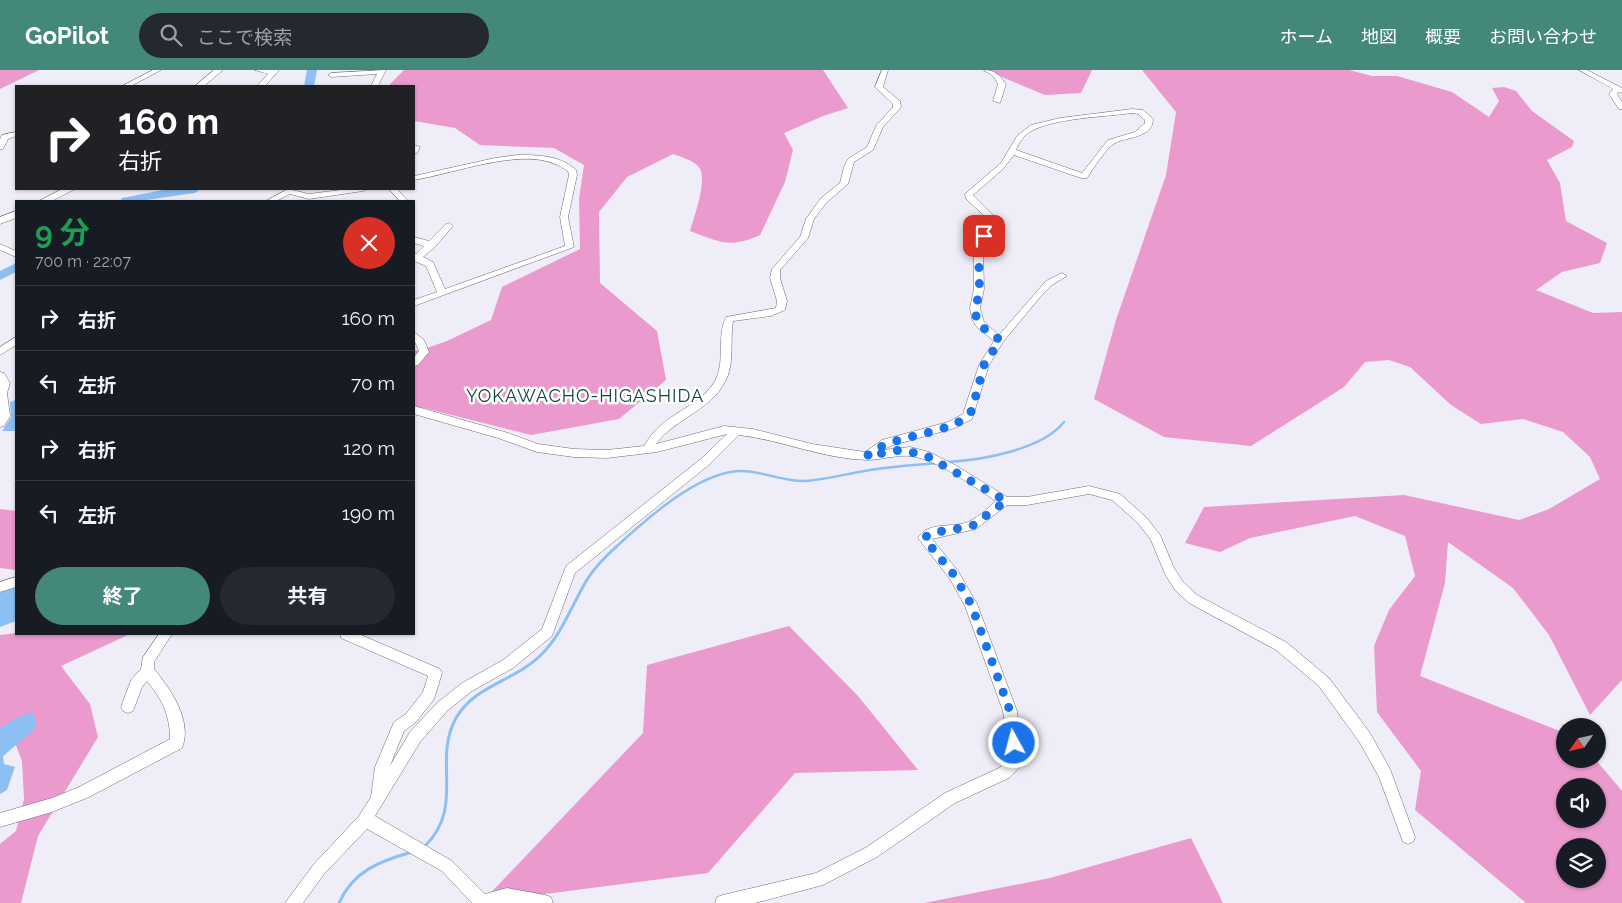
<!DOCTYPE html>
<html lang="ja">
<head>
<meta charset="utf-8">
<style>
	body { margin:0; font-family:Raleway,"Noto Sans JP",sans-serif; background:#242831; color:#f1f3f6; height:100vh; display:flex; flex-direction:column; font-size:19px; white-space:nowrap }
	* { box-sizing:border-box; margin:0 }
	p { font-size:16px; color:#9ea1a6 }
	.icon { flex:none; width:28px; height:28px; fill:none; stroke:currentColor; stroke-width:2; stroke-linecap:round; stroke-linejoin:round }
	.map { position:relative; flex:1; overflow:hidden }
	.details { position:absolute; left:15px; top:130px; width:400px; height:435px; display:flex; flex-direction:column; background:#171b24; border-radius:0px; box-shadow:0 1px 4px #0004 }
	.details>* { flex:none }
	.banner { position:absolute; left:15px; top:15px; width:400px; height:105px; border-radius:0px; box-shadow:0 1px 4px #0004; background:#202124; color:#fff; overflow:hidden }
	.needle { width:32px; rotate:236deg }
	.fabs { position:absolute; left:1556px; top:648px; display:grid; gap:10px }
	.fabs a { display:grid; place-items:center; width:50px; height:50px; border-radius:50%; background:#171b24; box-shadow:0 1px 4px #0004; font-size:25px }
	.pin { position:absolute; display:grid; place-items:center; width:42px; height:42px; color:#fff; margin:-21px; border-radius:10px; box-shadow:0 2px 8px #0006 }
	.me { position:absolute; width:55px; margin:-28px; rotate:353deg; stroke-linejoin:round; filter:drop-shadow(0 0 4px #0008) }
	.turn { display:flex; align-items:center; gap:18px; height:105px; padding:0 20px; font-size:22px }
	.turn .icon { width:65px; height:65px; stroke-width:2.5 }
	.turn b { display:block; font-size:35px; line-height:42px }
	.round { display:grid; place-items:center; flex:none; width:52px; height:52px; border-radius:26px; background:#242831 }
	.headline { display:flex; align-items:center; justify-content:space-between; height:85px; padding:0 20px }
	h1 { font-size:30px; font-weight:700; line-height:38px; color:#1e9e55 }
	.button { display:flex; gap:10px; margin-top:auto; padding:10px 20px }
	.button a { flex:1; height:58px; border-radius:30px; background:#44887b; color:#fff; font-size:20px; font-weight:700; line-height:58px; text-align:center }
	.button a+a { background:#242831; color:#f1f3f6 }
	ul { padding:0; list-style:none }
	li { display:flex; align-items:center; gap:15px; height:65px; padding:0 20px; border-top:1px solid #363941 }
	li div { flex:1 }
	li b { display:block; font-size:19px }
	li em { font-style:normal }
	header { display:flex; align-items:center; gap:30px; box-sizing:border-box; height:70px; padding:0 25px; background:#44887b; color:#fff }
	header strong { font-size:24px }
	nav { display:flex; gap:28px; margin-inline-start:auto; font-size:18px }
	.search { width:350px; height:45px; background:#242831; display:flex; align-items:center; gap:12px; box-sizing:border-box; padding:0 18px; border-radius:28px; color:#9ea1a6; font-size:19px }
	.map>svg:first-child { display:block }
	.forest { fill:#eb9ace; fill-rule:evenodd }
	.water { fill:#8cc0f5 }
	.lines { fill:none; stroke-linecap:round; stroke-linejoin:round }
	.stream-far1 { stroke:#8cc0f5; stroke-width:2.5 }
	.stream { stroke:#8cc0f5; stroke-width:3 }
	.river { fill:#8cc0f5; fill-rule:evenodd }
	.minor-casing { stroke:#6d6b75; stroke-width:1 }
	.major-casing { stroke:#6d6b75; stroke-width:1 }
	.minor { fill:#fff; fill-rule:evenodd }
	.major { fill:#fff; fill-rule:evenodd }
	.route { stroke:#1a73e8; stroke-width:9; stroke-dasharray:0 16.2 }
	.labels { text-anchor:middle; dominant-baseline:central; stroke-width:5; stroke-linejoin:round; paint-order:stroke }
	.quarter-label { font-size:18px; letter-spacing:1px; fill:#0d483f; stroke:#fff }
</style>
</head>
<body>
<header>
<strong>GoPilot</strong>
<div class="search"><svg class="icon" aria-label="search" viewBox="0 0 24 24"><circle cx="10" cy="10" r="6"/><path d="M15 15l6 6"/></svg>ここで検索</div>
<nav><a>ホーム</a><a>地図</a><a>概要</a><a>お問い合わせ</a></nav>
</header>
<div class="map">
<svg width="1622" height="833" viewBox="0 0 1622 833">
	<rect width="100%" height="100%" fill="#efedf8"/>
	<path class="forest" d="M0 0H39L0 19Z
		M404 0H823L848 38 823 46 784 63 793 80 785 112 760 165C728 179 721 172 690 161 694 147 709 107 698 96 692 90 681 87 673 84L627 107 599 142 600 213 657 261 666 310 619 349 531 365 424 338 414 344V279L418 281 447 271 491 250 502 217 580 179 579 129 584 95 554 78 480 75 455 58 414 51V16H388Z
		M985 0H1092L1081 23 1045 25Z
		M1142 0H1349L1372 6H1397L1452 22 1489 47 1499 31 1492 18 1504 17 1516 21 1532 41 1574 71 1572 77 1547 90 1560 113 1566 151 1607 173 1600 193 1562 202 1536 220 1593 243 1622 242V610L1590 645 1549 565 1513 518 1448 472 1445 513 1420 606 1565 663V689H1595L1622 721V833H1526L1415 740 1421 701 1377 642 1374 576 1389 540 1415 506 1405 466 1355 446 1250 468 1220 482 1185 473 1204 437 1404 425 1519 450 1549 439 1600 409 1590 387 1563 362 1523 349 1481 354 1451 335 1410 297 1389 290 1365 292 1344 317 1251 376 1164 367 1094 329 1116 250 1166 105 1176 42ZM1598 716V749H1565V716ZM1598 776V809H1565V776Z
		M0 439 16 441V500L0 498Z
		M789 556 858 626 918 700 795 703 708 803 482 832 643 663 647 595Z
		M16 563 130 564 61 596 90 634 98 667 38 766 21 833H0V774L16 761 24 729 22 691 14 670 0 673V565Z
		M1191 768 1223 833H924L1050 808Z"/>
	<path class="water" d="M16 330V361H2L11 347 10 332Z
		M14 516 16 518V551L0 557V522Z
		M34 643 36 658 3 686 4 694 15 697 7 720 0 724V658L22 645Z"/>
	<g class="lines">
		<path class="stream-far1" d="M948 392C981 390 1042 380 1064 352
			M615 478C645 450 697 403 739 401 761 400 782 412 806 411 830 409 854 402 877 399 898 396 918 395 938 393"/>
		<path class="stream" d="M424 777C466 737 432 691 456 648 475 615 515 611 541 585 563 563 572 534 588 508 596 496 606 486 616 477
			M339 833C353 801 380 791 412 782"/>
		<path class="river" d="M307 0H317L314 16H304Z
			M168 119H201L195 123 139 131H120L122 128Z
			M16 193V202L0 210V201Z"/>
		<defs>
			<path id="minor" d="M153 0H161L131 16H122Z
				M255 0H279L265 16H257L268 4Z
				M386 0 378 16H371L377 4 331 7 328 5 331 3Z
				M882 0H888L883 17 900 31 901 37 883 57 873 80 854 92 848 114 827 132 814 149 808 168 780 200V208L787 231 785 240 771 246 733 251C730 269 734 288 728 305 716 339 676 347 656 374L724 356 753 359 812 374 865 382 882 370 948 352 963 344 979 295 994 271 976 256 972 249 970 238 974 219V181L986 147 966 129 965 124 1001 93 1017 66 1031 55 1060 48 1132 39 1143 40 1153 49C1153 68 1126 67 1115 73 1106 78 1093 99 1087 108H1081L1014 85 1002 100 973 125 994 146 983 181 984 219 980 238 984 252 999 265 1046 211 1062 203 1067 206 1052 215 1041 226 1003 272 989 295 972 349 955 358 890 376 883 380 910 377 929 382 955 395 1007 427H1027L1089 416 1120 424 1146 447 1160 465 1174 498 1183 512 1197 525 1286 572 1329 608 1370 663 1390 699 1415 767 1413 772 1408 774 1403 772 1379 707 1360 673 1319 616 1276 580 1189 533 1175 520 1165 504 1151 470 1138 453 1112 430 1089 424 1027 435H1007L976 459 932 469 958 501 977 534 1017 641 1023 691 1021 696 1009 708 955 733 877 787 823 815 755 833H715L717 827 723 825 816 803 867 777 945 723 999 698 1009 689 1003 641 965 536 950 509 918 468C928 450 955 459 970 451 980 446 988 438 996 431 972 416 947 396 920 388 902 382 885 390 867 390 823 389 782 370 739 365L710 394 575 503 552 566 513 598 472 621 447 641 420 672 375 746 452 791 485 824 507 818 545 825 551 827 553 833H472L442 801 367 759 324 804 303 833H285L314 794 359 746 371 727 375 697 394 652 406 644 423 622 428 606 341 568 340 564H359L440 599 442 603 434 629 416 652 404 661 390 696 410 662 437 633 462 613 503 590 542 559 566 496 702 388 727 364 657 382 607 388 574 387 537 382 498 368 414 344V336L505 362 538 374 574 379 607 380 644 376C649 368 654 361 661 355 678 340 703 332 715 311 726 291 716 267 726 247L776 238 777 231 770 208 772 199 800 167 806 149 821 128 840 113 844 97 848 89 867 77 876 56 893 37V34L875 17ZM1132 43 1138 44 1145 50V53L1135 62 1108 70 1082 103 1016 80C1019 73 1023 66 1030 62 1052 48 1105 47 1132 43Z
				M984 0C995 0 999 5 1006 14L1000 33 993 31 998 14 993 6Z
				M1579 0H1587L1622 18V23L1618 22 1617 24 1622 32V39H1619L1609 24 1613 19Z
				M16 62V66L8 69 3 79H0V69L2 65Z
				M414 75 420 77 417 83H414Z
				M517 85C537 85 560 85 576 100L577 105 568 147 574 177 414 236V230L437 222 426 196 414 191V183L416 184 424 176 414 173V167L429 171 446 154 449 153 453 156 435 177 423 187 433 192 445 219 565 176 560 147 569 105 568 101C564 99 559 95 555 94 519 78 452 104 414 110V106L495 88Z
				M288 119 309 124 348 119H367L363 121 309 129 290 124 276 131H266Z
				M389 119H397L408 131H400Z
				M0 174 16 181V187L0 180Z
				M414 262 424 270 429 282 418 295 414 296V287L419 281 414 270Z
				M16 267V275L0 285V277Z
				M0 302 4 303 10 313 7 323 10 346 4 356 0 357Z
				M16 507V517L0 522V512Z
				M159 564H172L154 592V599C170 618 193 651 182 678L89 727 52 742 0 757V743L52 728 79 717 170 669C170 645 162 629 147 611L142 617 133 641 128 643 123 641 121 637 131 610 141 599 143 587Z"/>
			<path id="major" d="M214 0H223L204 16H195Z
				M62 119H75L52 131H39Z
				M16 141V148L0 154V147Z"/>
		</defs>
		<use href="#minor" class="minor-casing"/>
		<use href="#major" class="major-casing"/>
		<use href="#minor" class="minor"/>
		<use href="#major" class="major"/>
	</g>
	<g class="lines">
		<path class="route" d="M984 166C975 187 981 199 979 220 978 233 973 240 978 254L1000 270 984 295 972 340C957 366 892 362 867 386L900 380 925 385 1006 431 972 456 931 463 924 468 954 505 971 534 1010 641 1014 673"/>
	</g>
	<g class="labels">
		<g class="quarter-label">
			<text x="585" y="325">YOKAWACHO-HIGASHIDA</text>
		</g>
	</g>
</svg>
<div class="fabs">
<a><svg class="needle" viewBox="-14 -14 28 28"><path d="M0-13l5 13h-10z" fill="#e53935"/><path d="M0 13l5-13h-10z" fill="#9ea1a6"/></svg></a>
<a><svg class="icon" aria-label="sound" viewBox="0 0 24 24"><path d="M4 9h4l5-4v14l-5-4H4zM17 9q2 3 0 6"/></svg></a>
<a><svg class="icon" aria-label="layers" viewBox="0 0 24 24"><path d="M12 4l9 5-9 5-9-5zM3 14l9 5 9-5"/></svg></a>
</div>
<div class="pin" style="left:984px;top:166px;background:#d93025"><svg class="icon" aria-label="arrive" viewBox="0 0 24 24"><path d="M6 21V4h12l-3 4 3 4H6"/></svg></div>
<svg class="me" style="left:1014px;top:673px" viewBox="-20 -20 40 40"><circle r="17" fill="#1a73e8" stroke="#fff" stroke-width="3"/><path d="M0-11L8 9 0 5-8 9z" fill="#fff"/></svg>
<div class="banner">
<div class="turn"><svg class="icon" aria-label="right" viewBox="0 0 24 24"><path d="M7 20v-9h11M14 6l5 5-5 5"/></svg><div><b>160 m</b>右折</div></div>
</div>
<section class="details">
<div class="headline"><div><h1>9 分</h1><p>700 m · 22:07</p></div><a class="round" style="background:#d93025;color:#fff"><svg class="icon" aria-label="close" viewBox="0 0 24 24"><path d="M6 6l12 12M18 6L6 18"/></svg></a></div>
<ul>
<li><svg class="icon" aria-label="right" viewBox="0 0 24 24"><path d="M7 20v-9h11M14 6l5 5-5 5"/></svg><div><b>右折</b></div><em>160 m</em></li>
<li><svg class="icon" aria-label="left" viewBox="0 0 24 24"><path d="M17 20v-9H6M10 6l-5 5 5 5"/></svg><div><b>左折</b></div><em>70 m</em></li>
<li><svg class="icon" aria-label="right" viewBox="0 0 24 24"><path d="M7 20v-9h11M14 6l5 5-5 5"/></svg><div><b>右折</b></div><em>120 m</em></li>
<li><svg class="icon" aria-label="left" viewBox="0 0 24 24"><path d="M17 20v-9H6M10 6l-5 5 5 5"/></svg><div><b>左折</b></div><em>190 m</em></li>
</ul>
<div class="button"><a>終了</a><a>共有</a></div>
</section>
</div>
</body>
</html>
